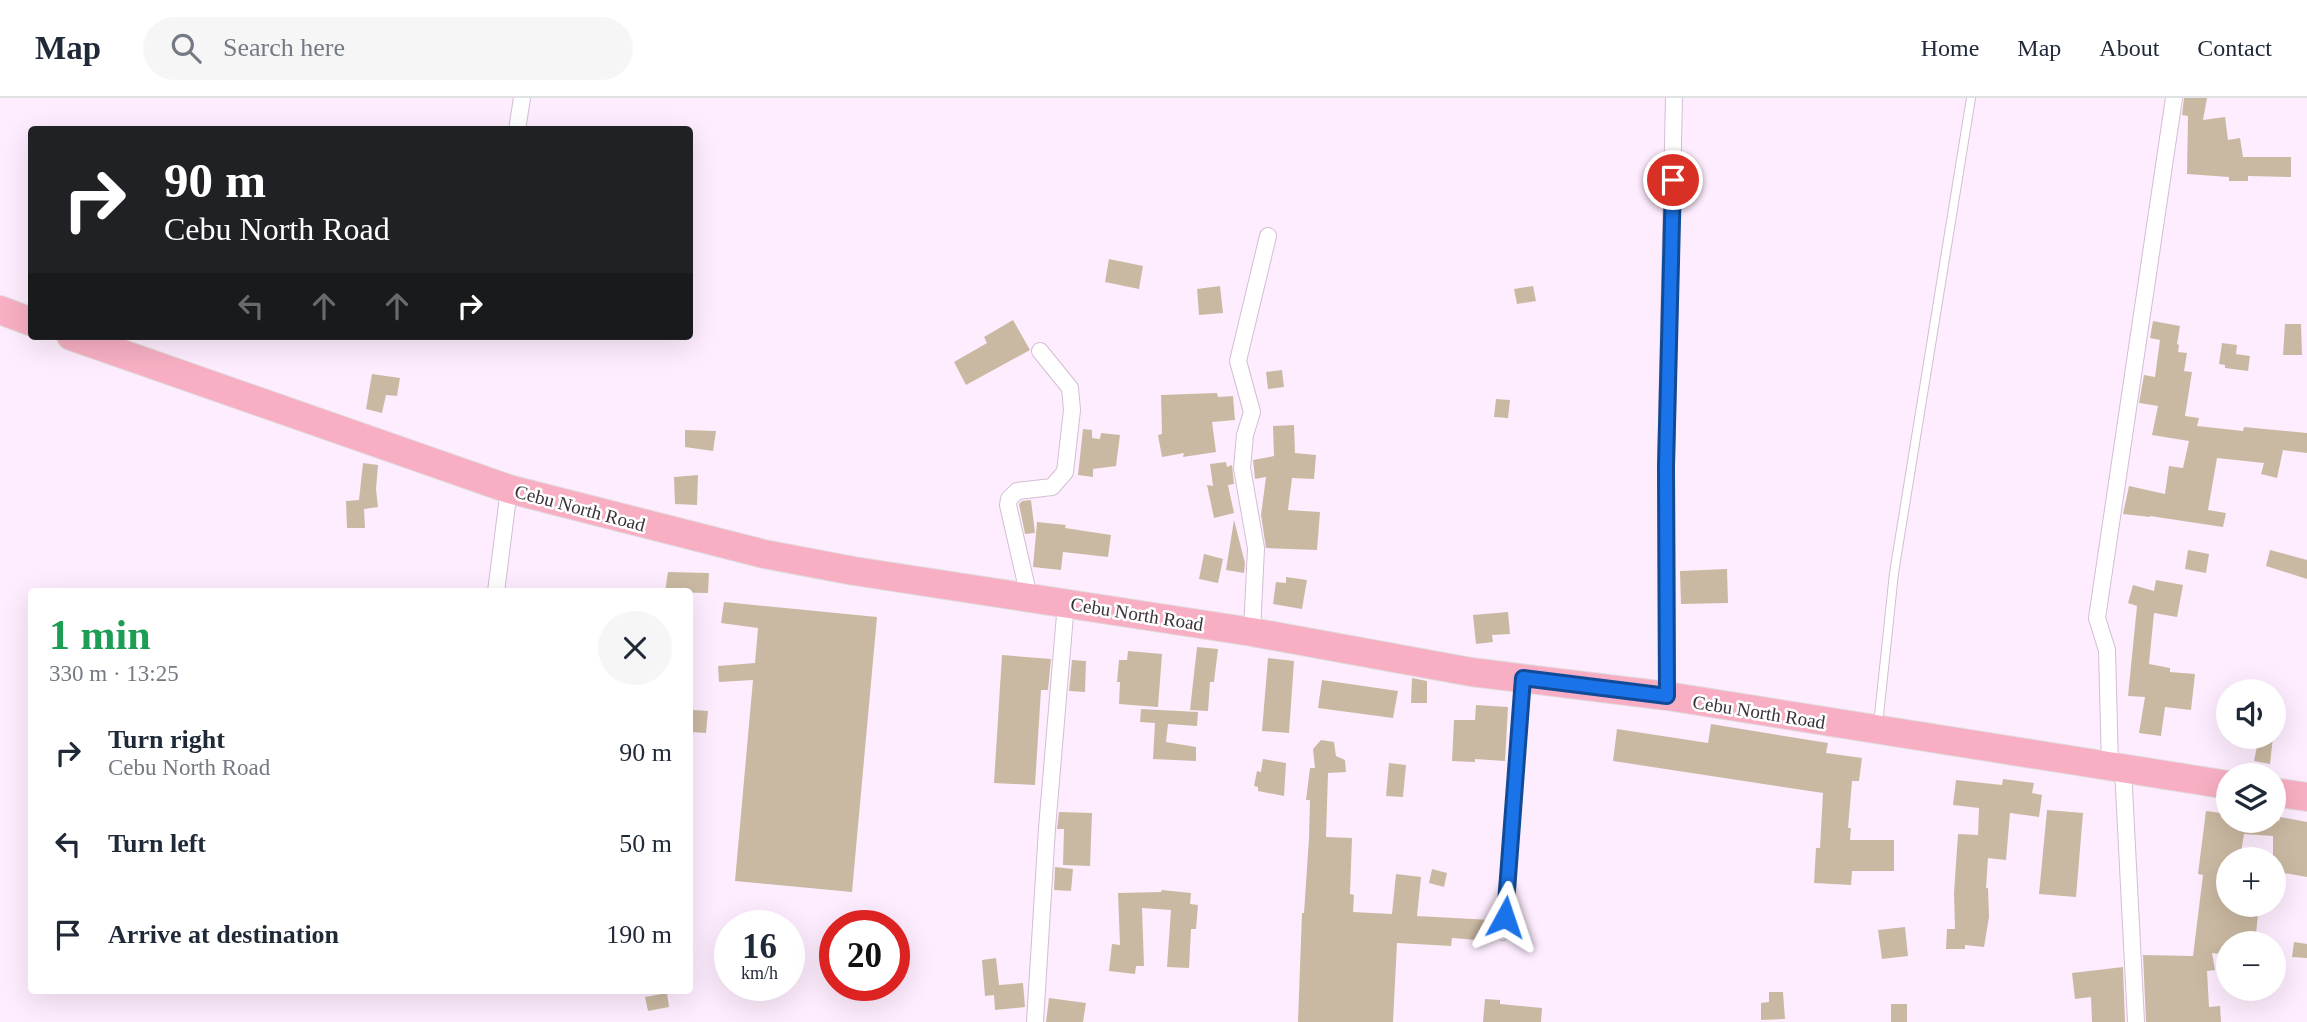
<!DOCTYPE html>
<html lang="en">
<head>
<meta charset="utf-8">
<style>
	body { margin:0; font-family:Georgia,serif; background:#f6f6f7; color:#1f2937; height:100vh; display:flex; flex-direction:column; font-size:26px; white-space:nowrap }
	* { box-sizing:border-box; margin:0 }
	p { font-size:23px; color:#747a83 }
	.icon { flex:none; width:38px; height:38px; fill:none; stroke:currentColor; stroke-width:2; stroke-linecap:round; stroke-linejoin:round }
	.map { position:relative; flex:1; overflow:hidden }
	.side { position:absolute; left:28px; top:490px; width:665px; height:406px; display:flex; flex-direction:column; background:#fff; border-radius:7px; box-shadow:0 7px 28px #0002 }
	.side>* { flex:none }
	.top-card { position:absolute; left:28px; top:28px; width:665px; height:214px; border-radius:7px; box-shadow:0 7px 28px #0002; background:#202124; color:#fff; overflow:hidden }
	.buttons { position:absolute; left:2216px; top:581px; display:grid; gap:14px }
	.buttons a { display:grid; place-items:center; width:70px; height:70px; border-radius:50%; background:#fff; box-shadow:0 7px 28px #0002; font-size:35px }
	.speed { position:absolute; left:714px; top:812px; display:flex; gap:14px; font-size:35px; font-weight:700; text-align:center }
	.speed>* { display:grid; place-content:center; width:91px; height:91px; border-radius:50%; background:#fff; box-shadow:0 7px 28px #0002; line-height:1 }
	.speed small { font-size:18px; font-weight:400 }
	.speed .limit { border:10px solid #d22; background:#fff; color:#111 }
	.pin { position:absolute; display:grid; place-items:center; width:60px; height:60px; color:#fff; margin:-30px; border:4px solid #fff; border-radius:50%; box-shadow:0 2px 7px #0007 }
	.me { position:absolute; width:77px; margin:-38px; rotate:5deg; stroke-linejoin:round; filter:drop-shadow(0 0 5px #0008) }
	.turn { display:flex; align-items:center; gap:24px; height:147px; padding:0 21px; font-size:32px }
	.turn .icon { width:91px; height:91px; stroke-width:2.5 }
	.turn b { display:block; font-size:49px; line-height:60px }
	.lanes { display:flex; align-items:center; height:66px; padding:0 21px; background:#0003; justify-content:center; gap:35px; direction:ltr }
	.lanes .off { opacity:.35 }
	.round { display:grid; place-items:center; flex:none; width:74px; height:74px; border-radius:37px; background:#f6f6f7 }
	.head { display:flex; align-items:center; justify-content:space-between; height:119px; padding:0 21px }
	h1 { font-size:42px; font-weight:600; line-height:52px; color:#1e9e55 }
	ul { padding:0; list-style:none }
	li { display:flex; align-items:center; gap:21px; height:91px; padding:0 21px }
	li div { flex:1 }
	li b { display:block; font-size:26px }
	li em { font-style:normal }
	header { display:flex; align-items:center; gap:42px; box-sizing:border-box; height:98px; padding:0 35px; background:#fff; border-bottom:2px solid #e0e1e3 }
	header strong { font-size:33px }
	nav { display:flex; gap:38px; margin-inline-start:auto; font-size:24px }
	.search { width:490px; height:63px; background:#f6f6f7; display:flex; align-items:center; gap:18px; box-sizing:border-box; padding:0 24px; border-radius:38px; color:#747a83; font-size:26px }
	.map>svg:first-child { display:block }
	.building { fill:#cab9a2 }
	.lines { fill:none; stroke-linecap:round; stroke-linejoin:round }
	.lane-casing { stroke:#d2bed2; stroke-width:10 }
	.street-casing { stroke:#d2bed2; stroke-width:18 }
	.highway-casing { stroke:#dfdedf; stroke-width:30 }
	.lane { stroke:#fff; stroke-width:8 }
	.street { stroke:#fff; stroke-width:16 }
	.highway { stroke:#f8afc3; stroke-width:28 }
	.route-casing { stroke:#114b97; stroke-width:18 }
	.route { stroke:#1a73e8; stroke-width:12 }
	.labels { text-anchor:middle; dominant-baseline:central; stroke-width:5; stroke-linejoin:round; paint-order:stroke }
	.street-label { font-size:19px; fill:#3a323a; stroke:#fff }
</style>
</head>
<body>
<header>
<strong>Map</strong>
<div class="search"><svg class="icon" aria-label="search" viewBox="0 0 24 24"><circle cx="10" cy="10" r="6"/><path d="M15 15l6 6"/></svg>Search here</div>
<nav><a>Home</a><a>Map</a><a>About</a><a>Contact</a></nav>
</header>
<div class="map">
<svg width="2307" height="924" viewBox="0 0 2307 924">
	<rect width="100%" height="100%" fill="#feedfe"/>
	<path class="building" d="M2184 0H2207L2203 22 2225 19 2228 42 2240 40 2243 59H2291V79L2248 78V83H2229V79L2187 76 2188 18 2182 17Z
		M1109 161 1143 168 1139 191 1105 184Z
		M1220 188 1223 215 1199 217 1197 191Z
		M1533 188 1536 203 1517 206 1514 191Z
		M1013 222 1030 252 966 287 954 264 987 245 984 239Z
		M2153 223 2180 228 2177 246 2179 247 2178 254 2187 255 2184 273 2192 274 2185 318 2199 320 2197 328 2243 333 2244 329 2307 335V355L2283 352 2277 380 2261 376 2264 365 2217 360 2208 412 2226 415 2223 429 2150 418V419L2123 416 2129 388 2165 396 2169 368 2183 370 2189 343 2152 337 2158 308 2139 305 2144 277 2155 279 2160 242 2150 240Z
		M2285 226H2301L2302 257H2283Z
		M2222 245 2237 247 2236 256 2250 258 2248 273 2225 270V267L2219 266Z
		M1282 272 1284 289 1268 291 1266 274Z
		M372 276 400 280 397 298 386 297 382 315 366 311Z
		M1217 295 1218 299 1233 298 1235 322 1212 324 1216 354 1183 359 1184 355 1162 359 1158 337 1162 336 1161 297Z
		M1496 301 1510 302 1508 320 1494 319Z
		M1294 327 1295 355 1316 357 1314 381 1292 380 1288 412 1320 414 1317 452 1266 450 1261 417 1266 379 1255 381 1253 362 1274 358 1273 328Z
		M1083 331 1092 332V340L1100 341 1101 335 1120 337 1116 368 1093 371V379L1078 377Z
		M685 332 716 333 713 353 685 349Z
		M1226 364 1227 369 1232 367 1234 386 1228 387 1234 415 1214 420 1207 387 1213 388 1210 366Z
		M363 365 378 367 376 391 378 409 364 411 365 430H347L346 403 359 402Z
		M698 377 697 407 675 406 674 379Z
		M1031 402 1035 435 1025 436 1019 406 1022 403Z
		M1234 422 1245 465 1244 475 1226 472Z
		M1037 424 1066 427 1065 430 1111 437 1108 459 1063 454 1061 472 1033 469Z
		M2188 452 2209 456 2206 475 2185 471Z
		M2270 452 2307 462V481L2266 468Z
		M1204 456 1223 461 1218 485 1199 481Z
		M1727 471 1728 505 1681 506 1680 473Z
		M668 474 709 475 708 495 665 494Z
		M1286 479 1307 482 1302 511 1273 506 1276 484 1286 485Z
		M2156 482 2183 487 2177 519 2154 515 2149 566 2170 570V574L2195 576 2191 612 2165 609 2161 638 2139 635 2145 599 2128 598 2137 508 2128 505 2133 487 2154 493Z
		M724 504 877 519 852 794 735 783 753 582 719 584 718 568 755 565 758 530 721 525Z
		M1508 514 1510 536 1492 537 1493 544 1476 546 1473 517Z
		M1197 549 1218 551 1214 584H1210L1208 613 1190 612Z
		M1128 553 1162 556 1158 609 1119 606 1120 584H1117L1119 562H1127Z
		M1002 557 1051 561 1048 592H1041L1035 687 994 685Z
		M1268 560 1294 563 1289 635 1262 633Z
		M1072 562 1086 563 1085 594 1069 593Z
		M1412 580 1427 583V605H1411Z
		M1322 582 1398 593 1393 620 1318 610Z
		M1476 607 1508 609 1505 663 1475 661V664L1452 663 1454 622H1475Z
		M1141 611 1198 614 1197 628 1168 626 1166 644 1196 649V663L1153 661 1155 625 1140 624Z
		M693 612 708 613 706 635 691 634Z
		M1711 626 1828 645 1826 655 1862 660 1859 683H1852L1848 730H1851L1850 742H1894V773H1852L1851 787 1814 785 1816 750H1820L1823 695 1613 663 1617 631 1708 645Z
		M2259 639H2273L2270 666 2254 663Z
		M1321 642 1334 644 1336 658 1345 662 1346 674 1328 675 1326 739 1352 740 1350 796 1354 797 1353 814 1392 816 1396 776 1421 779 1417 818 1491 822 1490 843 1452 840 1451 848 1397 845 1393 924H1298L1302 815H1304L1309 740 1310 702H1306L1310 670H1315L1313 651Z
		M1263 661 1286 665 1284 698 1258 693V689L1254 688 1257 673 1261 674Z
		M1389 665 1406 667 1403 699 1386 698Z
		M2003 681 2034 685 2032 695 2042 697 2039 719 2010 715 2006 762 1988 760 1986 790H1988L1989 819 1984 849 1965 847V851H1946L1947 831H1955L1954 795 1958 736 1978 737 1979 710 1953 707 1956 682 2002 687Z
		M2047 712 2083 715 2076 799 2039 796Z
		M2206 713 2228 716V723H2279L2280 719 2307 724V779L2273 773V738L2244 736 2240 761H2228V807H2259L2255 845H2228V857L2212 855 2215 872 2207 873 2209 909 2220 908 2221 924H2146L2143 857 2193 858 2203 777 2198 776Z
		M1059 714 1092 715 1090 768 1063 767 1064 731H1057Z
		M1055 769 1073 771 1071 793 1054 792Z
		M1432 771 1447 775 1444 789 1429 785Z
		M1162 792 1191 795 1190 806 1198 807 1196 831H1191L1189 870 1167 869 1171 812 1142 810 1144 868H1136L1135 876 1109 873 1112 846 1120 847 1118 795 1161 794Z
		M1905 829 1908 858 1882 861 1878 832Z
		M2294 844 2307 846V860L2292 859Z
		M996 860 999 887 1023 885 1025 909 995 912 994 897 985 898 982 862Z
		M2123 869 2125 924H2092L2091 899 2075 901 2072 875Z
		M1769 894H1783L1785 921 1761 922V905L1769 904Z
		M667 895 669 909 648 913 645 899Z
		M1049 900 1086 905 1083 924H1046Z
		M1485 901 1500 902V906L1542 910 1541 924H1483Z
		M1891 906H1907V924H1891Z"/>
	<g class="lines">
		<defs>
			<path id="lane" d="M1878 627 1894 475 1971 0
				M1503 838 1523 587"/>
			<path id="street" d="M517 32 522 0
				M496 494 509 391
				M1029 499 1008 407 1009 401 1017 393 1052 389 1065 374 1072 312 1070 290 1040 253
				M1252 534 1256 450 1242 370 1245 337 1252 314 1238 263 1268 138
				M1667 598 1666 368 1674 0
				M2110 668 2107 552 2097 520 2174 0
				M2123 671 2136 924
				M1035 924 1047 730 1066 505"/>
			<path id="highway" d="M0 212 32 224
				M71 238 509 391 764 456 854 473 1252 534 1471 574 1667 598 2228 687
				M2273 694 2307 699"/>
		</defs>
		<use href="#lane" class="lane-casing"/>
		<use href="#street" class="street-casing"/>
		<use href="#highway" class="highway-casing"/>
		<use href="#lane" class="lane"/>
		<use href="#street" class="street"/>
		<use href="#highway" class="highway"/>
	</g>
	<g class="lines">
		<defs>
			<path id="route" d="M1505 819 1523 580 1667 598 1666 368 1673 82"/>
		</defs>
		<use href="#route" class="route-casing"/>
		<use href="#route" class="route"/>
	</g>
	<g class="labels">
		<g class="street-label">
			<text transform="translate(580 410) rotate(15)">Cebu North Road</text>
			<text transform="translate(1137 516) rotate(9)">Cebu North Road</text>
			<text transform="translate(1759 614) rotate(9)">Cebu North Road</text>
		</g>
	</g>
</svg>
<div class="buttons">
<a><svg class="icon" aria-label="sound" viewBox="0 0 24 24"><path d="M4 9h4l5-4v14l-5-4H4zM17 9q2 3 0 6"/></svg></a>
<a><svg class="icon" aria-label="layers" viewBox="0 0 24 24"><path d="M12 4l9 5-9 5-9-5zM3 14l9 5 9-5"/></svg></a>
<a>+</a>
<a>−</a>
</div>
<div class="speed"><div>16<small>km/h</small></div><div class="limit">20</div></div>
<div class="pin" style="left:1673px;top:82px;background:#d93025"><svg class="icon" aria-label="arrive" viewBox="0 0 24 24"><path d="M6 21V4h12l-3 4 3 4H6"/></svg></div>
<svg class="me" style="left:1505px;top:819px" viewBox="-20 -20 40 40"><path d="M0-17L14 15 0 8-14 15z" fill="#1a73e8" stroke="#fff" stroke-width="4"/></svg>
<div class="top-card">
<div class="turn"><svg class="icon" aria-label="right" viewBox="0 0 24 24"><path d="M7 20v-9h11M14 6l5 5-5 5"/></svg><div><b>90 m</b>Cebu North Road</div></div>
<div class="lanes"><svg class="icon off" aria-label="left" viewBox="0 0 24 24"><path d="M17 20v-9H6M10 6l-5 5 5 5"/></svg><svg class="icon off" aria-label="ahead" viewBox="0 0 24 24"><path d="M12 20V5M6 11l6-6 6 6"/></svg><svg class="icon off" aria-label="ahead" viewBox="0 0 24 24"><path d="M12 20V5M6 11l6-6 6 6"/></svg><svg class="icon" aria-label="right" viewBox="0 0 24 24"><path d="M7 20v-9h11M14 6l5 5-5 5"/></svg></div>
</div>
<section class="side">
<div class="head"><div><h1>1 min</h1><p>330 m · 13:25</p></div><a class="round"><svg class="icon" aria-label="close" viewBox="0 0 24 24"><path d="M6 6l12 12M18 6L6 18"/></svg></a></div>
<ul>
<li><svg class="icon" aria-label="right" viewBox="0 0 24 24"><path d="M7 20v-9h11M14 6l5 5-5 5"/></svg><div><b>Turn right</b><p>Cebu North Road</p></div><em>90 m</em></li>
<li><svg class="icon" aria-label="left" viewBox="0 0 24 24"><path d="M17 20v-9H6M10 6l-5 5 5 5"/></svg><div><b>Turn left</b></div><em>50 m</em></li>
<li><svg class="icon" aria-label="arrive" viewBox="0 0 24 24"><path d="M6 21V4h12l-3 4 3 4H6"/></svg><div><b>Arrive at destination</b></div><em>190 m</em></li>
</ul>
</section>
</div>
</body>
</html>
